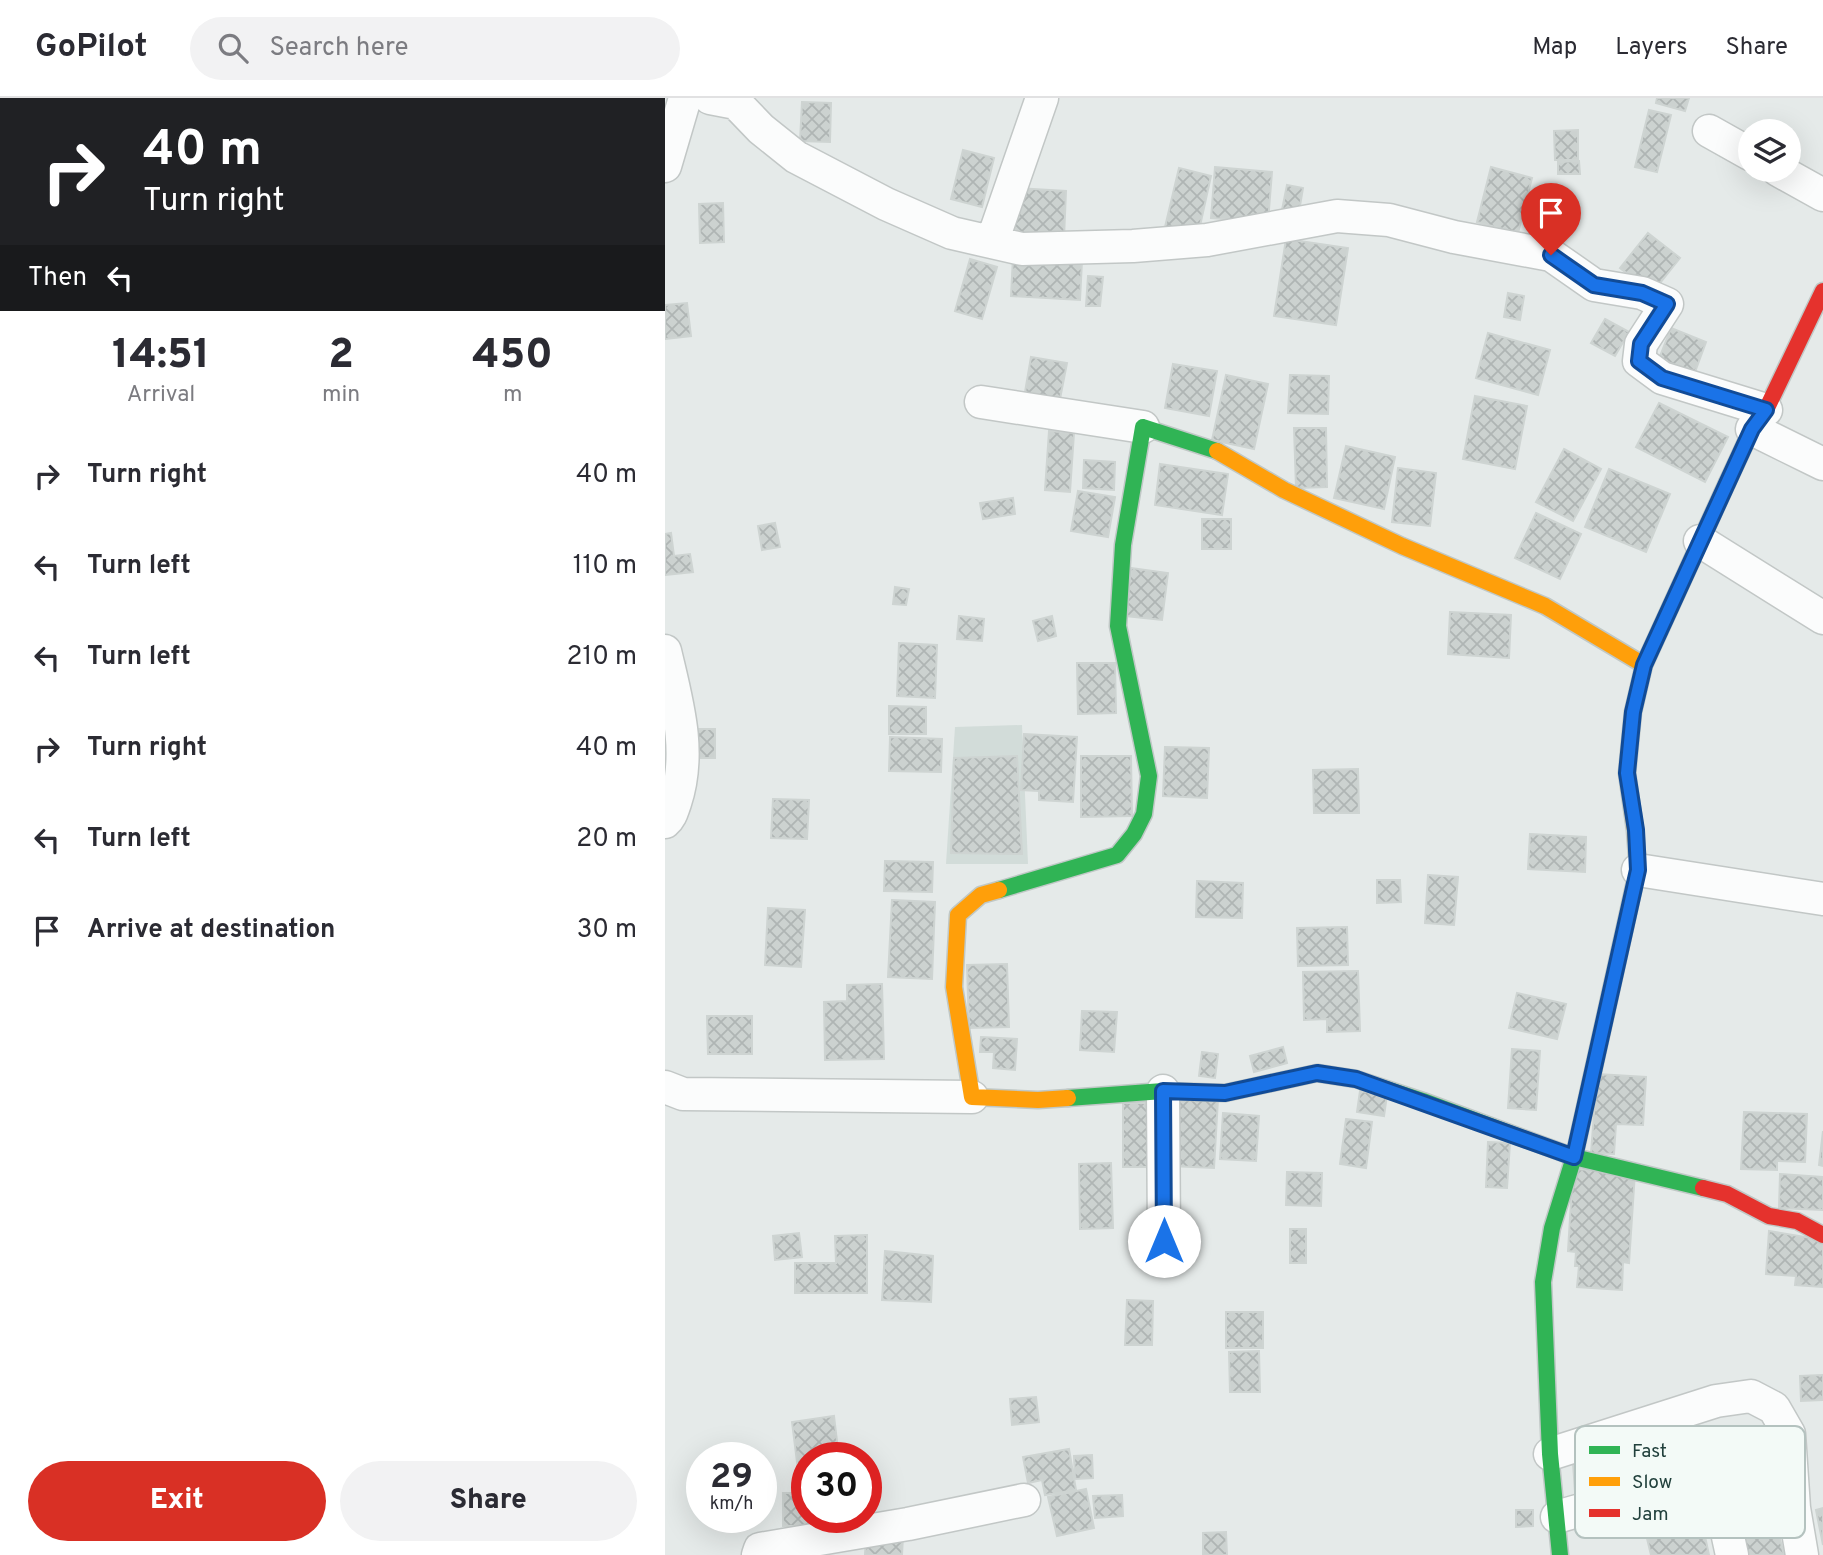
<!DOCTYPE html>
<html lang="en">
<head>
<meta charset="utf-8">
<style>
	body { margin:0; font-family:Overpass,sans-serif; background:#f2f2f3; color:#2b2b33; height:100vh; display:flex; flex-direction:column; font-size:26px; white-space:nowrap }
	* { box-sizing:border-box; margin:0 }
	p { font-size:23px; color:#7c7c81 }
	.icon { flex:none; width:38px; height:38px; fill:none; stroke:currentColor; stroke-width:2; stroke-linecap:round; stroke-linejoin:round }
	.map { position:relative; flex:1; overflow:hidden }
	.drawer { display:flex; flex-direction:column; background:#fff; width:665px }
	.drawer>* { flex:none }
	.top-card { background:#202124; color:#fff; overflow:hidden }
	.fabs { position:absolute; left:1073px; top:21px; display:grid; gap:14px }
	.fabs a { display:grid; place-items:center; width:63px; height:63px; border-radius:50%; background:#fff; box-shadow:0 7px 28px #0002; font-size:35px }
	.speed { position:absolute; left:21px; top:1344px; display:flex; gap:14px; font-size:35px; font-weight:700; text-align:center }
	.speed>* { display:grid; place-content:center; width:91px; height:91px; border-radius:50%; background:#fff; box-shadow:0 7px 28px #0002; line-height:1 }
	.speed small { font-size:18px; font-weight:400 }
	.speed .limit { border:10px solid #d22; background:#fff; color:#111 }
	.pin { position:absolute; display:grid; place-items:center; width:60px; height:60px; color:#fff; margin:-72px -30px; border-radius:50% 50% 50% 0; rotate:-45deg; box-shadow:0 0 7px #0007 }
	.pin .icon { rotate:45deg }
	.me { position:absolute; width:77px; margin:-38px; rotate:0deg; stroke-linejoin:round; filter:drop-shadow(0 0 5px #0008) }
	.turn { display:flex; align-items:center; gap:24px; height:147px; padding:0 28px; font-size:32px }
	.turn .icon { width:91px; height:91px; stroke-width:2.5 }
	.turn b { display:block; font-size:49px; line-height:60px }
	.then { display:flex; align-items:center; height:66px; padding:0 28px; background:#0003; gap:14px; font-size:26px }
	.eta { display:flex; justify-content:space-evenly; align-items:center; height:119px; text-align:center }
	.eta b { font-size:42px; font-weight:800; line-height:49px }
	.primary-button { display:flex; gap:14px; margin-top:auto; padding:14px 28px }
	.primary-button a { flex:1; height:80px; border-radius:42px; background:#d93025; color:#fff; font-size:28px; font-weight:800; line-height:80px; text-align:center }
	.primary-button a+a { background:#f2f2f3; color:#2b2b33 }
	ul { padding:0; list-style:none }
	li { display:flex; align-items:center; gap:21px; height:91px; padding:0 28px }
	li div { flex:1 }
	li b { display:block; font-size:26px }
	li em { font-style:normal }
	header { display:flex; align-items:center; gap:42px; box-sizing:border-box; height:98px; padding:0 35px; background:#fff; border-bottom:2px solid #e1e1e2 }
	header strong { font-size:33px }
	nav { display:flex; gap:38px; margin-inline-start:auto; font-size:24px }
	.search { width:490px; height:63px; background:#f2f2f3; display:flex; align-items:center; gap:18px; box-sizing:border-box; padding:0 24px; border-radius:38px; color:#7c7c81; font-size:26px }
	main { display:flex; flex:1; min-height:0 }
	.map>svg:first-child { display:block }
	.built { fill:#d2dcd9 }
	.building { fill:url(#building-cross-hatch); stroke:#ced4d2; stroke-width:2 }
	.lines { fill:none; stroke-linecap:round; stroke-linejoin:round }
	.street-casing { stroke:#c2c7c6; stroke-width:35 }
	.fast-casing { stroke:#c0c8c6; stroke-width:19 }
	.slow-casing { stroke:#c0c8c6; stroke-width:19 }
	.jam-casing { stroke:#c0c8c6; stroke-width:19 }
	.street { stroke:#fbfcfc; stroke-width:32 }
	.fast { stroke:#30b455; stroke-width:16 }
	.slow { stroke:#ff9f0a; stroke-width:16 }
	.jam { stroke:#e5322d; stroke-width:16 }
	.route-casing { stroke:#114b97; stroke-width:18 }
	.route { stroke:#1a73e8; stroke-width:12 }
	.key { fill:#f3faf7; stroke:#b4c2bf; stroke-width:2 }
	.key-label { font-size:19px; fill:#21403c }
</style>
</head>
<body>
<header>
<strong>GoPilot</strong>
<div class="search"><svg class="icon" aria-label="search" viewBox="0 0 24 24"><circle cx="10" cy="10" r="6"/><path d="M15 15l6 6"/></svg>Search here</div>
<nav><a>Map</a><a>Layers</a><a>Share</a></nav>
</header>
<main>
<section class="drawer">
<div class="top-card">
<div class="turn"><svg class="icon" aria-label="right" viewBox="0 0 24 24"><path d="M7 20v-9h11M14 6l5 5-5 5"/></svg><div><b>40 m</b>Turn right</div></div>
<div class="then">Then<svg class="icon" aria-label="left" viewBox="0 0 24 24"><path d="M17 20v-9H6M10 6l-5 5 5 5"/></svg></div>
</div>
<div class="eta">
<div><b>14:51</b><p>Arrival</p></div>
<div><b>2</b><p>min</p></div>
<div><b>450</b><p>m</p></div>
</div>
<ul>
<li><svg class="icon" aria-label="right" viewBox="0 0 24 24"><path d="M7 20v-9h11M14 6l5 5-5 5"/></svg><div><b>Turn right</b></div><em>40 m</em></li>
<li><svg class="icon" aria-label="left" viewBox="0 0 24 24"><path d="M17 20v-9H6M10 6l-5 5 5 5"/></svg><div><b>Turn left</b></div><em>110 m</em></li>
<li><svg class="icon" aria-label="left" viewBox="0 0 24 24"><path d="M17 20v-9H6M10 6l-5 5 5 5"/></svg><div><b>Turn left</b></div><em>210 m</em></li>
<li><svg class="icon" aria-label="right" viewBox="0 0 24 24"><path d="M7 20v-9h11M14 6l5 5-5 5"/></svg><div><b>Turn right</b></div><em>40 m</em></li>
<li><svg class="icon" aria-label="left" viewBox="0 0 24 24"><path d="M17 20v-9H6M10 6l-5 5 5 5"/></svg><div><b>Turn left</b></div><em>20 m</em></li>
<li><svg class="icon" aria-label="arrive" viewBox="0 0 24 24"><path d="M6 21V4h12l-3 4 3 4H6"/></svg><div><b>Arrive at destination</b></div><em>30 m</em></li>
</ul>
<div class="primary-button"><a>Exit</a><a>Share</a></div>
</section>
<div class="map">
<svg width="1158" height="1457" viewBox="0 0 1158 1457">
	<defs>
		<pattern id="building-cross-hatch" width="8" height="8" patternUnits="userSpaceOnUse" patternTransform="scale(1.75)"><rect width="8" height="8" fill="#ccd2d0"/><path d="M0 0l8 8M0 8l8-8" fill="none" stroke="#afb5b4"/></pattern>
	</defs>
	<rect width="100%" height="100%" fill="#e5eae9"/>
	<path class="built" d="M357 627 363 766H281L290 629Z"/>
	<path class="building" d="M992 0H1024L1020 13 991 5Z
		M137 4 166 5 165 44 135 43Z
		M984 12 1006 17 992 74 970 69Z
		M913 32V62H890L889 33Z
		M298 52 329 60 317 109 286 101Z
		M914 63 915 76H893V64Z
		M550 69 607 74 603 124 546 120Z
		M826 69 867 80 853 135 812 124Z
		M514 70 546 78 533 137 500 129Z
		M622 87 638 90 634 114 617 112Z
		M350 90 401 93 399 140 348 138Z
		M58 105 59 144 35 145 34 106Z
		M983 135 1015 160 987 195 955 170Z
		M621 141 683 150 671 227 609 218Z
		M348 159 417 163 415 202 346 198Z
		M305 161 332 169 317 221 290 213Z
		M423 178 438 179 435 208H421Z
		M843 195 859 198 855 222 839 219Z
		M22 205 26 238 0 241V207Z
		M940 221 964 234 950 258 926 245Z
		M1006 230 1041 244 1030 274 994 261Z
		M823 235 885 252 873 297 811 280Z
		M366 259 402 265 394 306 359 300Z
		M508 266 552 273 544 318 500 310Z
		M561 277 603 286 589 351 547 342Z
		M625 277 664 278 663 316 623 315Z
		M810 298 862 308 850 371 798 361Z
		M994 305 1063 339 1040 384 971 349Z
		M629 330H661L662 389 631 390Z
		M384 333 409 335 405 394 380 392Z
		M681 348 730 359 719 411 669 400Z
		M899 351 936 371 908 423 871 404Z
		M419 362 450 364 449 392 418 390Z
		M495 366 563 376 557 417 490 407Z
		M733 370 771 375 765 428 727 424Z
		M944 371 1005 396 981 454 920 429Z
		M413 393 450 399 443 439 406 433Z
		M348 400 350 416 318 421 315 405Z
		M871 415 916 436 895 481 850 460Z
		M537 421H566V451H537Z
		M110 425 115 449 97 452 93 428Z
		M6 435 9 458 25 456 28 474 0 477V436Z
		M466 470 503 475 497 522 461 518Z
		M230 489 244 491 241 507 228 506Z
		M785 514 846 517 844 560 783 556Z
		M294 518 319 521 317 543 292 541Z
		M387 518 391 538 373 543 368 523Z
		M234 545 272 547 270 600 232 598Z
		M412 565H450L451 615 413 616Z
		M224 608 261 609V636H224Z
		M29 631H50V660H29Z
		M359 636 412 639 408 704 374 702V693L356 692Z
		M225 639 277 641 276 674 224 673Z
		M500 649 544 650 542 700 498 698Z
		M352 658 357 756 286 755 289 660Z
		M416 658H466L467 718 416 719Z
		M693 671 694 715H649L648 672Z
		M108 701 144 702 142 741 106 740Z
		M865 736 921 739 920 774 863 771Z
		M220 763 268 764 267 794 219 793Z
		M763 777 793 779 789 827 760 825Z
		M712 782H735L736 804 712 805Z
		M532 783 578 785 577 820 531 819Z
		M227 802 270 804 267 881 223 879Z
		M103 810 140 812 136 869 100 867Z
		M682 829 683 867 633 868 632 830Z
		M342 866 344 929 304 930 302 867Z
		M693 873 695 933 662 934V921L639 922 638 874Z
		M217 886 219 961 160 962 159 904 182 903V887Z
		M852 895 901 906 892 941 844 930Z
		M417 913 452 914 449 954 415 952Z
		M42 918H87V956H43Z
		M316 939 352 941 350 972 328 970 329 954H315Z
		M618 949 622 965 589 974 585 958Z
		M847 951 875 953 871 1012 843 1010Z
		M537 954 553 956 550 980 534 978Z
		M932 976 981 979 978 1027 951 1026 949 1056 926 1055Z
		M695 993 722 997 719 1018 692 1014Z
		M509 999 553 1001 549 1070 506 1068Z
		M458 1005H486V1069H458Z
		M1079 1014 1142 1016 1140 1064 1112 1063V1072L1076 1071Z
		M558 1015 594 1018 591 1063 555 1061Z
		M681 1021 707 1024 701 1070 675 1066Z
		M1158 1033V1068L1154 1067Z
		M823 1044 845 1045 842 1090 821 1089Z
		M446 1065 448 1130 415 1131 414 1066Z
		M908 1071 970 1074 964 1165 958 1164 957 1192 912 1189 914 1168H910L911 1154 903 1153Z
		M622 1074 657 1075 656 1108 621 1107Z
		M1115 1076 1158 1079V1112L1114 1110Z
		M625 1131H641V1165H625Z
		M1104 1133 1158 1142V1189L1130 1187 1131 1178 1101 1176Z
		M134 1135 137 1159 110 1162 108 1138Z
		M202 1137V1195H130V1165H171L170 1138Z
		M220 1153 268 1158 266 1204 217 1202Z
		M462 1202 488 1203 487 1247H460Z
		M561 1214H598V1250H561Z
		M594 1253 595 1294H565L564 1254Z
		M1158 1277V1302L1136 1303 1135 1278Z
		M371 1299 374 1324 347 1327 345 1301Z
		M169 1318 174 1360H142V1371L133 1372 127 1324Z
		M941 1347 944 1392 910 1394 907 1350Z
		M404 1351 411 1392 380 1397 377 1382 363 1385 358 1359Z
		M427 1357 428 1380 410 1381 409 1358Z
		M1098 1373 1119 1457H1074L1055 1384Z
		M421 1391 429 1430 392 1438 383 1399Z
		M118 1395H142V1419H178V1428H118Z
		M457 1397 458 1418 430 1420 428 1398Z
		M1158 1410V1447L1151 1412Z
		M851 1412H868V1428L851 1429Z
		M1035 1415 1044 1457H986L979 1428Z
		M561 1434 562 1457H538V1435Z
		M201 1437 238 1438 237 1457H200Z"/>
	<g class="lines">
		<defs>
			<path id="street" d="M45 0 71 5 96 31 131 59 221 106 287 135 357 151 468 148 542 142 672 118 724 122 789 139 886 157 929 187 977 195 1002 206 976 246 974 263 997 280 1101 312
				M1044 33 1085 56
				M0 68 20 0
				M1113 72 1158 97
				M327 144 377 0
				M316 304 478 329
				M1087 331 1158 366
				M1035 443 1158 520
				M0 553C12 604 27 654 10 705 7 713 6 719 0 724
				M973 772 1158 801
				M0 989 18 996 307 999
				M498 993 499 1143
				M885 1356 1051 1303 1086 1298 1109 1310 1124 1336 1129 1410 1137 1457
				M892 1419C940 1405 992 1388 1042 1386L1055 1402 1067 1457
				M93 1457 95 1451 243 1426 359 1402"/>
			<path id="fast" d="M334 792 452 757 469 736 479 716 484 678 453 528 458 447 478 329 552 353
				M403 1000 498 993 560 995 652 975 691 981 758 1003 909 1059 1038 1090
				M895 1457 885 1356 878 1184 887 1130 909 1059 970 784"/>
			<path id="slow" d="M552 353 619 392 737 448 880 508 979 567
				M970 784 973 772 970 732 962 675 968 614 979 567 1062 385
				M334 792 316 797 293 817 289 889 307 999 373 1002 403 1000"/>
			<path id="jam" d="M1062 385 1087 331 1101 312 1158 193
				M1038 1090 1062 1096 1104 1118 1132 1123 1158 1137"/>
		</defs>
		<use href="#street" class="street-casing"/>
		<use href="#fast" class="fast-casing"/>
		<use href="#slow" class="slow-casing"/>
		<use href="#jam" class="jam-casing"/>
		<use href="#street" class="street"/>
		<use href="#fast" class="fast"/>
		<use href="#slow" class="slow"/>
		<use href="#jam" class="jam"/>
	</g>
	<g class="lines">
		<defs>
			<path id="route" d="M499 1143 498 993 560 995 652 975 691 981 909 1059 973 772 971 732 962 675 968 614 979 567 1087 331 1101 312 997 280 974 263 976 246 1002 206 977 195 929 187 886 157"/>
		</defs>
		<use href="#route" class="route-casing"/>
		<use href="#route" class="route"/>
	</g>
	<rect x="910" y="1328" width="230" height="112" rx="10" class="key"/>
	<rect x="924" y="1348" width="31" height="8" fill="#30b455"/>
	<rect x="924" y="1379" width="31" height="9" fill="#ff9f0a"/>
	<rect x="924" y="1411" width="31" height="8" fill="#e5322d"/>
	<g class="key-label">
		<text x="967" y="1359">Fast</text>
		<text x="967" y="1390">Slow</text>
		<text x="967" y="1422">Jam</text>
	</g>
</svg>
<div class="fabs">
<a><svg class="icon" aria-label="layers" viewBox="0 0 24 24"><path d="M12 4l9 5-9 5-9-5zM3 14l9 5 9-5"/></svg></a>
</div>
<div class="speed"><div>29<small>km/h</small></div><div class="limit">30</div></div>
<div class="pin" style="left:886px;top:157px;background:#d93025"><svg class="icon" aria-label="arrive" viewBox="0 0 24 24"><path d="M6 21V4h12l-3 4 3 4H6"/></svg></div>
<svg class="me" style="left:499px;top:1143px" viewBox="-20 -20 40 40"><circle r="19" fill="#fff"/><path d="M0-13L10 11 0 6-10 11z" fill="#1a73e8"/></svg>
</div>
</main>
</body>
</html>
